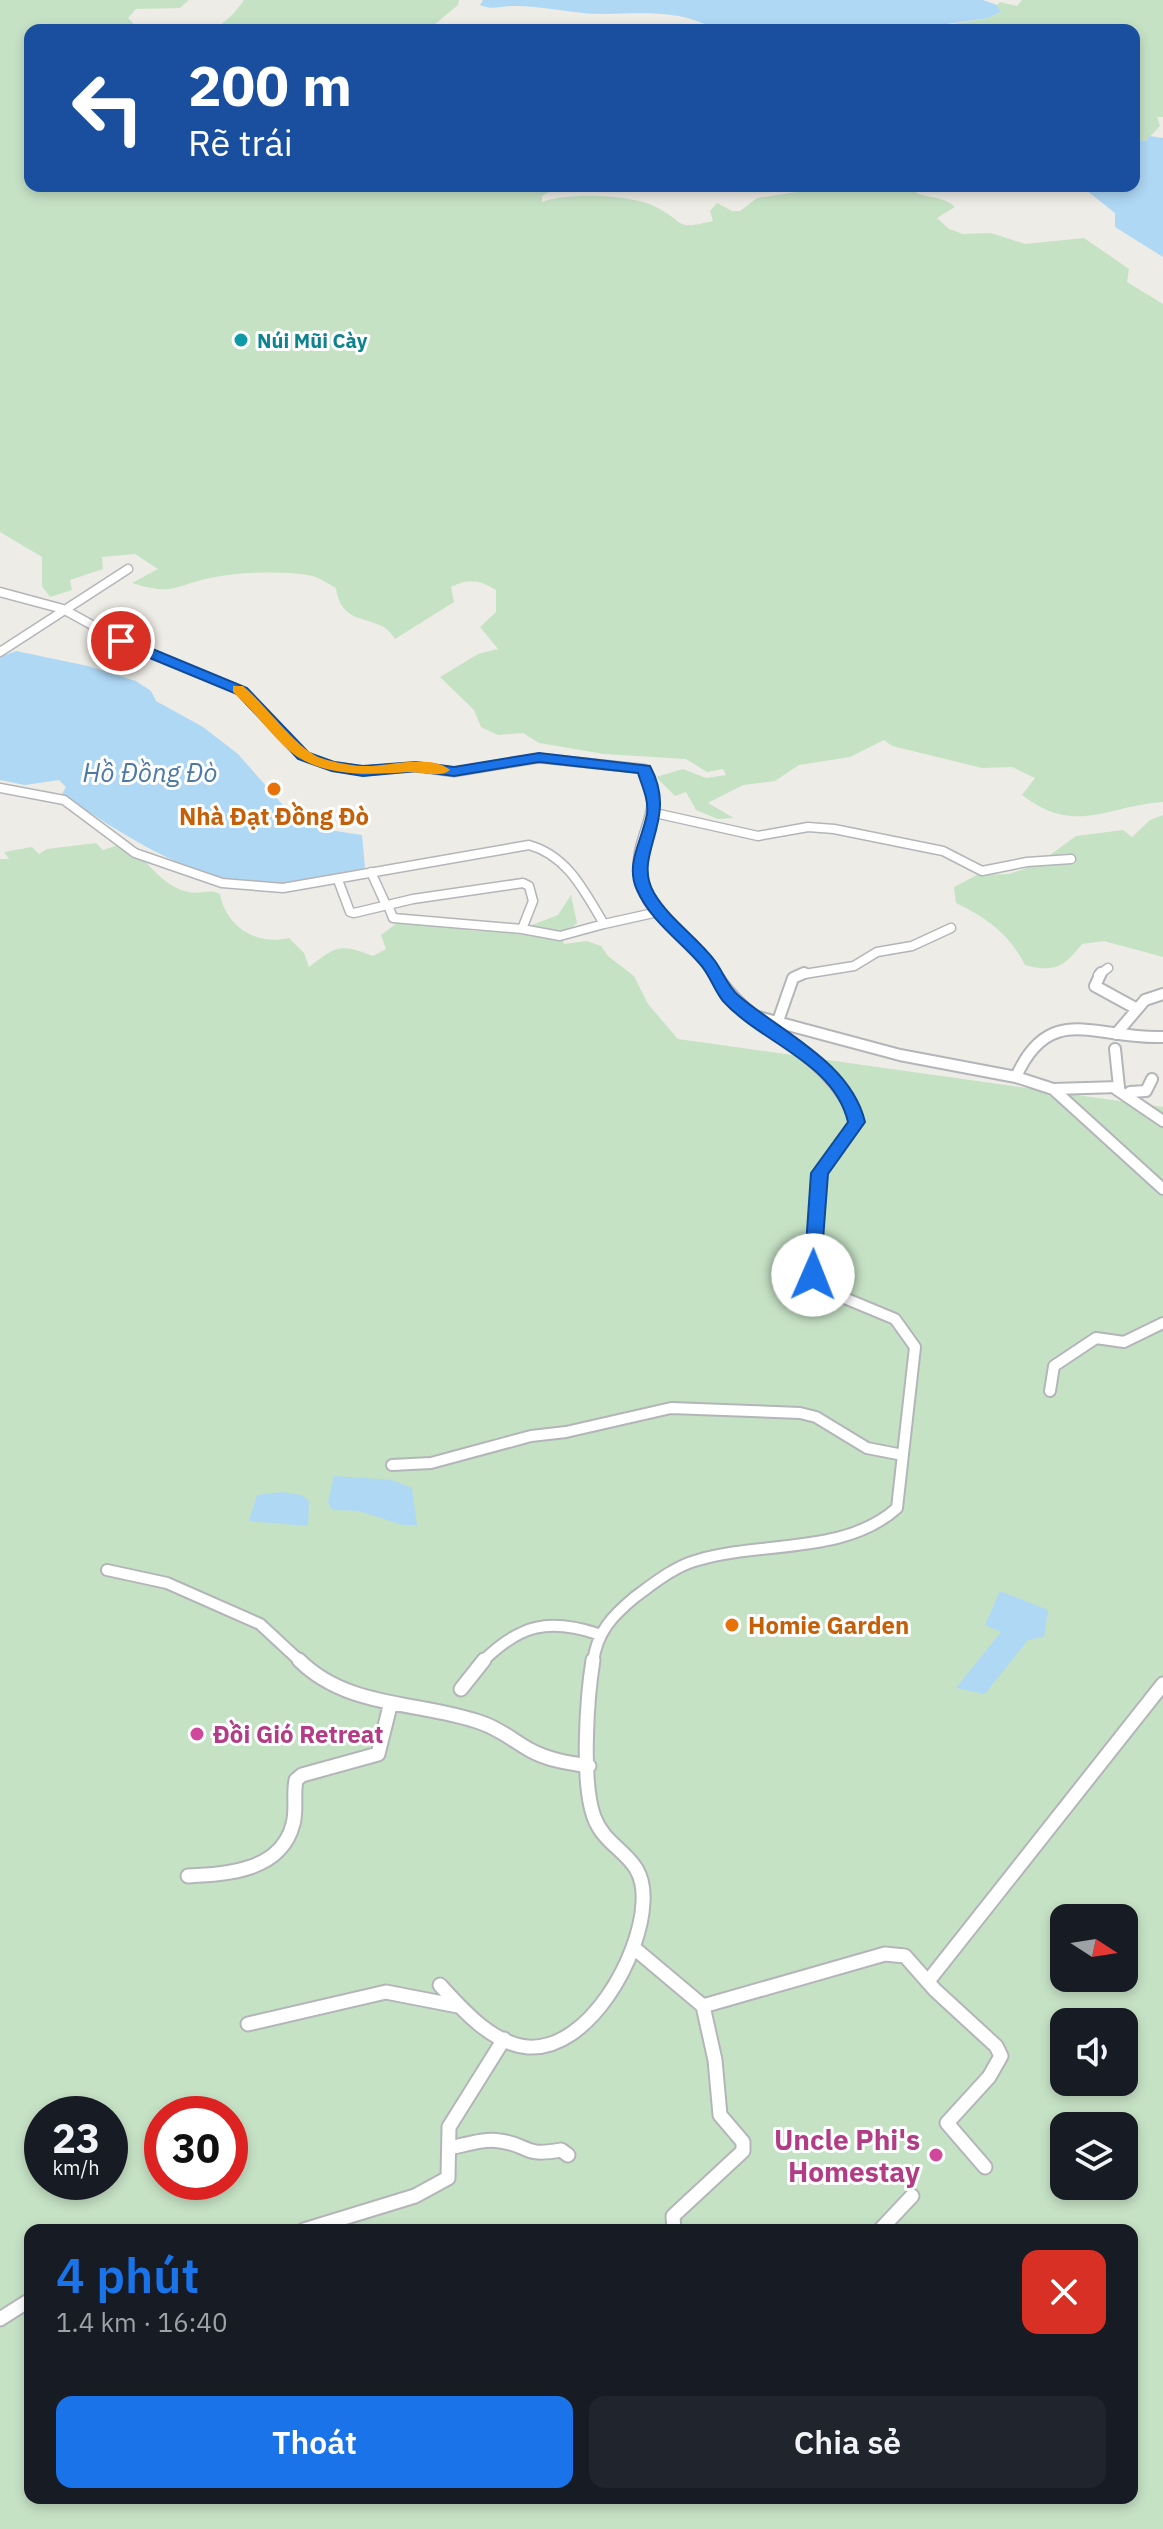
<!DOCTYPE html>
<html lang="vi">
<head>
<meta charset="utf-8">
<style>
	body { margin:0; font-family:"IBM Plex Sans",sans-serif; background:#20242c; color:#f1f3f6; height:100vh; display:flex; flex-direction:column; font-size:30px; white-space:nowrap }
	* { box-sizing:border-box; margin:0 }
	p { font-size:26px; color:#9ea1a6 }
	.icon { flex:none; width:44px; height:44px; fill:none; stroke:currentColor; stroke-width:2; stroke-linecap:round; stroke-linejoin:round }
	.map { position:relative; flex:1; overflow:hidden }
	.side { position:absolute; left:24px; top:2224px; width:1114px; height:280px; display:flex; flex-direction:column; background:#171b24; border-radius:16px; box-shadow:0 4px 12px #0003 }
	.side>* { flex:none }
	.guide { position:absolute; left:24px; top:24px; width:1116px; height:168px; border-radius:16px; box-shadow:0 4px 12px #0003; background:#1a4fa0; color:#fff; overflow:hidden }
	.needle { width:52px; rotate:102deg }
	.tools { position:absolute; left:1050px; top:1904px; display:grid; gap:16px }
	.tools a { display:grid; place-items:center; width:88px; height:88px; border-radius:16px; background:#171b24; box-shadow:0 4px 12px #0003; font-size:40px }
	.speed { position:absolute; left:24px; top:2096px; display:flex; gap:16px; font-size:40px; font-weight:700; text-align:center }
	.speed>* { display:grid; place-content:center; width:104px; height:104px; border-radius:50%; background:#171b24; box-shadow:0 4px 12px #0003; line-height:1 }
	.speed small { font-size:20px; font-weight:400 }
	.speed .limit { border:12px solid #d22; background:#fff; color:#111 }
	.pin { position:absolute; display:grid; place-items:center; width:68px; height:68px; color:#fff; margin:-34px; border:4px solid #fff; border-radius:50%; box-shadow:0 2px 8px #0007 }
	.me { position:absolute; width:88px; margin:-44px; rotate:1deg; stroke-linejoin:round; filter:drop-shadow(0 0 6px #0008) }
	.turn { display:flex; align-items:center; gap:28px; height:168px; padding:0 32px; font-size:36px }
	.turn .icon { width:104px; height:104px; stroke-width:2.5 }
	.turn b { display:block; font-size:56px; line-height:68px }
	.round { display:grid; place-items:center; flex:none; width:84px; height:84px; border-radius:16px; background:#20242c }
	.headline { display:flex; align-items:center; justify-content:space-between; height:136px; padding:0 32px }
	h1 { font-size:48px; font-weight:600; line-height:60px; color:#1a73e8 }
	.cta { display:flex; gap:16px; margin-top:auto; padding:16px 32px }
	.cta a { flex:1; height:92px; border-radius:16px; background:#1a73e8; color:#fff; font-size:32px; font-weight:600; line-height:92px; text-align:center }
	.cta a+a { background:#20242c; color:#f1f3f6 }
	.map>svg:first-child { display:block }
	.green { fill:#c6e2c5; fill-rule:evenodd }
	.water { fill:#afd8f5 }
	.lines { fill:none; stroke-linecap:round; stroke-linejoin:round }
	.minor-far2-casing { stroke:#b3b5b9; stroke-width:11 }
	.minor-far1-casing { stroke:#b3b5b9; stroke-width:14 }
	.minor-casing { stroke:#b3b5b9; stroke-width:17 }
	.minor-far2 { stroke:#fff; stroke-width:8 }
	.minor-far1 { stroke:#fff; stroke-width:10 }
	.minor { stroke:#fff; stroke-width:13 }
	.route { fill:#1a73e8; stroke:#114b97; stroke-width:2 }
	.slow { fill:#f59e0b }
	.culture-dot { fill:#0f9aa8; stroke:#fff; stroke-width:3 }
	.food-dot { fill:#e8710a; stroke:#fff; stroke-width:3 }
	.hotel-dot { fill:#d1479c; stroke:#fff; stroke-width:3 }
	.labels { text-anchor:middle; dominant-baseline:central; stroke-width:6; stroke-linejoin:round; paint-order:stroke }
	.far-culture-label { font-size:20px; font-weight:bold; fill:#0d838f; stroke:#fff; text-anchor:start }
	.food-label { font-size:24px; font-weight:bold; fill:#c56008; stroke:#fff }
	.hotel-label { font-size:24px; font-weight:bold; fill:#b23c85; stroke:#fff; text-anchor:start }
	.water-label { font-size:26px; font-style:italic; fill:#4d7aa5; stroke:#fff }
	.near-hotel-label { font-size:28px; font-weight:bold; fill:#b23c85; stroke:#fff; text-anchor:end }
</style>
</head>
<body>
<div class="map">
<svg width="1163" height="2529" viewBox="0 0 1163 2529">
	<rect width="100%" height="100%" fill="#eeece6"/>
	<path class="green" d="M0 0H189L180 8 136 9 128 18 140 30H30V186H560L542 196V202C567 192 634 194 658 208 687 224 675 230 713 221L710 211 717 203 732 211H740L757 198 797 192 808 186H907C922 201 940 193 955 207L937 218 949 229 963 234 991 233 1025 244 1084 238 1129 269 1127 282 1163 304V802C1106 806 1076 836 1022 795L1035 778 1012 767 982 768 892 746 884 740 850 757 799 765 775 781 743 785 708 803 734 818 718 819 696 810 686 792 675 796 656 777 683 769 706 778 726 775 723 769 707 772 686 759 604 754 539 743 523 733 498 735 481 727 474 710 440 677 478 654 498 649 480 627 496 612V590C480 580 468 578 451 587L454 602 395 639C380 611 342 631 336 588 327 583 317 576 308 575 281 571 242 572 215 577 175 584 177 597 132 583L158 569 135 554 102 557 103 569 70 580 72 590 50 597 42 586V557L0 532Z
		M244 0H459L458 5 434 25 433 30H205C221 29 235 13 244 0Z
		M1022 0H1163V117H1157L1160 126 1146 141 1134 139V30H953L946 25 988 18 1001 12 997 5 1000 2 1017 6Z
		M1163 815V957L1104 941 1082 944C1064 967 1054 973 1025 965 1009 934 987 918 956 903L954 887 977 875 1009 874 1036 865 1076 836 1123 830 1132 837 1150 820Z
		M128 842C144 859 163 887 188 892 200 895 208 888 220 894 226 927 257 946 289 938L304 953 309 967C336 946 340 943 373 956L386 949 381 935 396 924 435 920 473 931H516L558 915 571 895 577 923 562 937 564 944 587 941 601 946 608 956 634 976 648 1004 678 1039 1163 1107V2529H0V859H9L4 852 32 847 39 854 47 849 96 843 103 850ZM1064 1918H1124V1978H1064ZM1064 2022H1124V2082H1064ZM42 2114H110V2182H42ZM162 2114H230V2182H162ZM1064 2126H1124V2186H1064ZM30 2230H1132V2498H30Z"/>
	<path class="water" d="M483 0H983L997 5 1001 12 988 18 947 24 953 30H714C688 10 639 13 607 14 578 15 545 6 515 6 502 5 492 11 480 5Z
		M1150 136 1163 138V257L1115 227V213L1081 186H1134V139L1146 141Z
		M16 651 88 666 136 681 151 691 156 701 203 727 238 754 289 812 316 828 362 835 365 868C332 875 295 886 262 884 187 879 122 834 62 794L66 787 59 780 25 785 0 780V657Z
		M334 1476 392 1480 412 1488 417 1525H403L359 1511 332 1510 328 1502Z
		M282 1492 302 1495 309 1501 308 1526 249 1521 257 1495Z
		M1000 1591 1048 1610 1044 1637 1028 1640 985 1694 956 1688 1001 1632 985 1625Z"/>
	<g class="lines">
		<defs>
			<path id="minor-far2" d="M0 592 63 609 121 641 242 691 304 756 332 766 363 771 416 767 454 772 539 758 644 769C667 814 631 836 639 877 648 918 694 942 716 975
				M0 652 128 569
				M0 788 64 800 135 853 222 883 283 888 529 845C568 856 584 891 604 924L658 912
				M655 813 758 836 808 827 834 829 943 851 982 871 1027 862 1071 859
				M371 872 386 905
				M338 880 350 912 354 913 413 899 523 883 529 886 533 901 522 929
				M388 905 393 918 522 929 560 936 604 924
				M798 975 854 966 877 952 912 946 951 928
				M1098 975 1108 968"/>
			<path id="minor-far1" d="M1101 973 1095 986 1137 1009
				M758 1017 900 1055 1016 1077 1053 1089 1163 1189
				M778 1021 793 978 804 973
				M1116 1034 1145 1000 1163 994
				M1016 1077C1050 1000 1097 1040 1163 1037
				M1053 1089 1119 1087 1115 1049
				M1116 1089 1163 1121
				M1130 1092 1146 1091 1152 1079
				M1050 1391 1054 1366 1096 1338 1124 1342 1163 1323
				M392 1465 431 1463 531 1436 566 1432 671 1408 800 1413 816 1417 867 1448 903 1455
				M107 1570 167 1583 260 1624 301 1662
				M482 1662C520 1624 549 1618 598 1634
				M593 1662C597 1632 612 1616 635 1597 654 1583 675 1566 698 1560 761 1541 845 1555 897 1508L915 1347 895 1319 830 1292 813 1275 819 1173 857 1122C831 1051 753 1034 715 973"/>
			<path id="minor" d="M299 1660C348 1709 420 1701 482 1723 500 1729 514 1741 530 1750 548 1760 569 1763 589 1766
				M461 1689 484 1660
				M188 1876C228 1874 281 1871 293 1824 297 1810 293 1795 296 1780L302 1775 378 1754 390 1706
				M634 1948 703 2006 885 1954 905 1956 935 1990 996 2046 1001 2056 989 2077 947 2123 985 2167
				M929 1980 1163 1684
				M440 1985C462 2009 492 2044 528 2047 589 2051 641 1956 643 1902 646 1853 607 1853 594 1817 581 1782 587 1697 593 1660
				M248 2024 386 1992 458 2006
				M449 2148C465 2145 484 2138 500 2141 531 2145 521 2157 561 2150L568 2155
				M304 2230 415 2196 448 2178 449 2127 504 2039
				M674 2230 673 2216 743 2151V2142L720 2115 715 2060 703 2006
				M880 2230 912 2196
				M0 2319 30 2300"/>
		</defs>
		<use href="#minor-far2" class="minor-far2-casing"/>
		<use href="#minor-far1" class="minor-far1-casing"/>
		<use href="#minor" class="minor-casing"/>
		<use href="#minor-far2" class="minor-far2"/>
		<use href="#minor-far1" class="minor-far1"/>
		<use href="#minor" class="minor"/>
	</g>
	<path class="route" d="M116 638H126L247 688 309 753 334 762 363 766 416 762 454 767 539 753 650 766C680 821 631 854 654 893 670 920 697 937 715 961 723 972 728 987 739 996 783 1033 851 1063 865 1122L828 1174 820 1279H807L804 1275 811 1173 848 1122C834 1062 761 1043 723 1001 714 990 710 975 700 964 679 940 650 920 637 890 625 864 642 841 647 814 649 800 642 786 638 773L539 762 454 776 416 771 363 776 332 771 298 759 237 694 116 644Z"/>
	<path class="slow" d="M233 686H243C265 704 297 750 321 758 333 762 351 766 364 766 389 767 429 753 450 770 440 779 422 771 408 772 367 775 316 778 284 746 266 728 252 709 233 692Z"/>
	<circle class="culture-dot" cx="241" cy="340" r="8"/>
	<g class="food-dot">
		<circle cx="274" cy="789" r="8"/>
		<circle cx="732" cy="1625" r="8"/>
	</g>
	<g class="hotel-dot">
		<circle cx="197" cy="1734" r="8"/>
		<circle cx="936" cy="2155" r="8"/>
	</g>
	<g class="labels">
		<g class="far-culture-label">
			<text x="257" y="340">Núi Mũi Cày</text>
		</g>
		<g class="food-label">
			<text x="274" y="816">Nhà Đạt Đồng Đò</text>
			<text x="748" y="1625" text-anchor="start">Homie Garden</text>
		</g>
		<g class="hotel-label">
			<text x="213" y="1734">Đồi Gió Retreat</text>
		</g>
		<g class="water-label">
			<text x="150" y="772">Hồ Đồng Đò</text>
		</g>
		<g class="near-hotel-label">
			<text x="920" y="2139">Uncle Phi's<tspan x="920" dy="32">Homestay</tspan></text>
		</g>
	</g>
</svg>
<div class="tools">
<a><svg class="needle" viewBox="-14 -14 28 28"><path d="M0-13l5 13h-10z" fill="#e53935"/><path d="M0 13l5-13h-10z" fill="#9ea1a6"/></svg></a>
<a><svg class="icon" aria-label="sound" viewBox="0 0 24 24"><path d="M4 9h4l5-4v14l-5-4H4zM17 9q2 3 0 6"/></svg></a>
<a><svg class="icon" aria-label="layers" viewBox="0 0 24 24"><path d="M12 4l9 5-9 5-9-5zM3 14l9 5 9-5"/></svg></a>
</div>
<div class="speed"><div>23<small>km/h</small></div><div class="limit">30</div></div>
<div class="pin" style="left:121px;top:641px;background:#d93025"><svg class="icon" aria-label="arrive" viewBox="0 0 24 24"><path d="M6 21V4h12l-3 4 3 4H6"/></svg></div>
<svg class="me" style="left:813px;top:1275px" viewBox="-20 -20 40 40"><circle r="19" fill="#fff"/><path d="M0-13L10 11 0 6-10 11z" fill="#1a73e8"/></svg>
<div class="guide">
<div class="turn"><svg class="icon" aria-label="left" viewBox="0 0 24 24"><path d="M17 20v-9H6M10 6l-5 5 5 5"/></svg><div><b>200 m</b>Rẽ trái</div></div>
</div>
<section class="side">
<div class="headline"><div><h1>4 phút</h1><p>1.4 km · 16:40</p></div><a class="round" style="background:#d93025;color:#fff"><svg class="icon" aria-label="close" viewBox="0 0 24 24"><path d="M6 6l12 12M18 6L6 18"/></svg></a></div>
<div class="cta"><a>Thoát</a><a>Chia sẻ</a></div>
</section>
</div>
</body>
</html>
